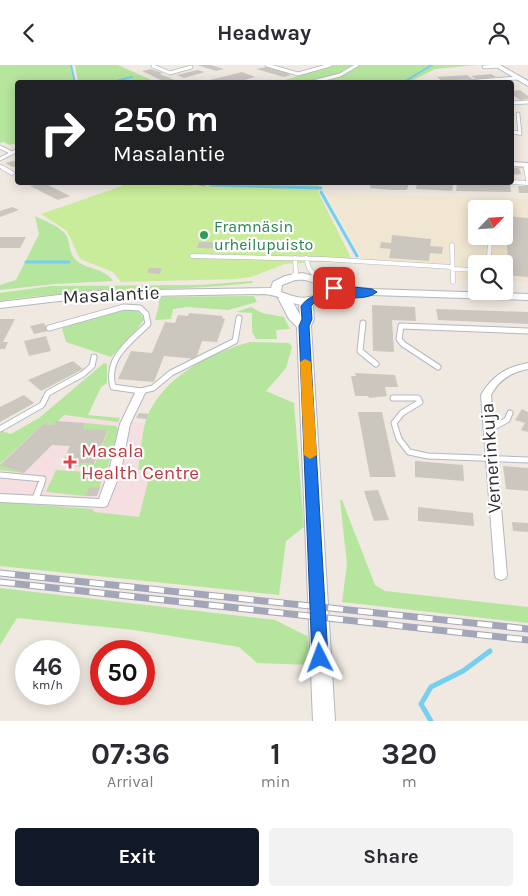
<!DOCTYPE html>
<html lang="en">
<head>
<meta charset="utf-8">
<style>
	body { margin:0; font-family:Karla,sans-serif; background:#f2f2f3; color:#2b2b33; height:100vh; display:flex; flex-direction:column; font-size:19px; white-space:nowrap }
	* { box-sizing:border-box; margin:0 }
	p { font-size:16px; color:#7c7c81 }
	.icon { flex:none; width:28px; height:28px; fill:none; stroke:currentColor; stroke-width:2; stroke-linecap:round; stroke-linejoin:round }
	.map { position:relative; height:656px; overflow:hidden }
	.details { display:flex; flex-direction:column; background:#fff; flex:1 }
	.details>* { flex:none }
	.guide { position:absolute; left:15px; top:15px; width:499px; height:105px; border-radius:5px; box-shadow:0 2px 12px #0003; background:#202124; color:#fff; overflow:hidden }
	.needle { width:32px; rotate:65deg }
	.tools { position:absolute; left:468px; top:135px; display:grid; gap:10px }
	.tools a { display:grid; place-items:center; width:45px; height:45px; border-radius:5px; background:#fff; box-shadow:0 2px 12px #0003; font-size:25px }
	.speed { position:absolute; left:15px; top:575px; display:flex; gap:10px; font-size:25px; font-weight:700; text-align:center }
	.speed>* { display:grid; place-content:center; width:65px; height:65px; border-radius:50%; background:#fff; box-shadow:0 2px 12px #0003; line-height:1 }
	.speed small { font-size:12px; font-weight:400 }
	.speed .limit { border:8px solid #d22; background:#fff; color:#111 }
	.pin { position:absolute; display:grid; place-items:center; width:42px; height:42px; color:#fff; margin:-21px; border-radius:10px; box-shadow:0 2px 8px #0006 }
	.me { position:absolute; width:55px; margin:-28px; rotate:357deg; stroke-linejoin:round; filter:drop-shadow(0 0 4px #0008) }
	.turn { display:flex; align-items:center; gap:18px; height:105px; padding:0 15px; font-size:22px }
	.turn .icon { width:65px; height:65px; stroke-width:2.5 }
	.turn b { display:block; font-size:35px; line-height:42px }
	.eta { display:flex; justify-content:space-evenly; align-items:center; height:85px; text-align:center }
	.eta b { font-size:30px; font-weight:700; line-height:35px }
	.action { display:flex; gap:10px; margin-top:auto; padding:10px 15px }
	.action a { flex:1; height:58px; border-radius:5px; background:#111827; color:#fff; font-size:20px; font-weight:700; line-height:58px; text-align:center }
	.action a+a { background:#f2f2f3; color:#2b2b33 }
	header { display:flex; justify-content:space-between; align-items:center; height:65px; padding:0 15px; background:#fff; font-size:22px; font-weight:700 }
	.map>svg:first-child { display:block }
	.education { fill:#f0e6d1; fill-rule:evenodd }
	.medical { fill:#f5dfe0 }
	.green { fill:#b6e59e }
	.pitch { fill:#c9ec9a }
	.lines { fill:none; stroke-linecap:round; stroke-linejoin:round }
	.stream-far2 { stroke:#75cff0; stroke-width:2 }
	.stream-far1 { stroke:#75cff0; stroke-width:3 }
	.stream { stroke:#75cff0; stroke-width:5 }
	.building { fill:#cbc7bf }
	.service-far3-casing { stroke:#b4b7c1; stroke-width:4.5 }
	.service-far2-casing { stroke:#b4b7c1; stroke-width:5 }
	.service-far1-casing { stroke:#b4b7c1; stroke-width:7 }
	.service-casing { stroke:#b4b7c1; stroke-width:8 }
	.minor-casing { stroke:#b4b7c1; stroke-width:2 }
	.tertiary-casing { stroke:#b4b7c1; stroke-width:2 }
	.secondary-casing { stroke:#b4b7c1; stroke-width:2 }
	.service-far3 { stroke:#fff; stroke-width:3 }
	.service-far2 { stroke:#fff; stroke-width:4 }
	.service-far1 { stroke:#fff; stroke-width:5 }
	.service { stroke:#fff; stroke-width:6 }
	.minor { fill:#fff; fill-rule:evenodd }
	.tertiary { fill:#fff; fill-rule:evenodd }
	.secondary { fill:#fff; fill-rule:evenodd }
	.rail-casing { stroke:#a3a6b8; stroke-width:7 }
	.rail { stroke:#fff; stroke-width:5; stroke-dasharray:15; stroke-linecap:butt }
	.route { fill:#1a73e8; stroke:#114b97 }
	.slow { fill:#f59e0b }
	.leisure-dot { fill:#2e9e5b; stroke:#fff; stroke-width:2 }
	.health-dot { fill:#e0444e; stroke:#fff; stroke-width:2 }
	.labels { text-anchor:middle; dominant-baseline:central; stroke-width:4.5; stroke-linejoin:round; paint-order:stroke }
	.far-leisure-label { font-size:16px; fill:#27864d; stroke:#fff; text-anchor:start }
	.street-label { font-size:19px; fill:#2e2e2e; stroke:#fff }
	.health-label { font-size:19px; fill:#be3a42; stroke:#fff; text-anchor:start }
</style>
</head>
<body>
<header><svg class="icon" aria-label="back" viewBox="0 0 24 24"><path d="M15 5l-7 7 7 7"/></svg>Headway<svg class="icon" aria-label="person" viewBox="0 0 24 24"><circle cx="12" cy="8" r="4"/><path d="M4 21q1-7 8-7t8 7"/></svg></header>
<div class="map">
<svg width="528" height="656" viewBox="0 0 528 656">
	<rect width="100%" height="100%" fill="#efe9e1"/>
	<path class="education" d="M326 128 528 134V217H504V199H476V216L458 215 452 202 364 197ZM476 144H504V171H476Z"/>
	<path class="medical" d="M46 350 145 358 138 404 150 405V409L139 452 95 447 0 448V390Z"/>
	<path class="green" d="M0 0H70L74 17 18 18 17 78 9 80 4 77 0 78Z
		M75 0H118L156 17H78Z
		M334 0H476L435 4 409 17 275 18Z
		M35 151C44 156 60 161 66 170 71 177 68 188 76 195 87 205 105 203 113 216L55 219 0 225V220L16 215 39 169Z
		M252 216 253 218C169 227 84 223 0 236V228L51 221 201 220Z
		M254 231 257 237 228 245 187 242 173 244 171 254 155 255 159 240V232Z
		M251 242 262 248 284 252 290 264 276 265 277 274H256L252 267V248L236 247Z
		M120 244 138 246 144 254 136 266 111 292 66 277 62 263Z
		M250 277 289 278 292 282 286 303 266 326 294 338 304 462 286 476 279 530 0 501V437L92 444 95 447 139 452 150 409 149 405H138C141 389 141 370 146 355 161 313 209 288 250 277Z
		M104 298 107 299V318L101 322 88 350 120 353 118 357 64 350 54 360 43 359 0 399 24 408 0 405V368L2 366 11 369 39 353Z
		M85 358 116 361 118 365 107 404 62 400 63 397 95 399 108 366 83 364Z
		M56 405 102 408 100 423 89 422 86 431 46 427Z
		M340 435H342L375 520 385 526 528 542V558L342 537 347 499Z
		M0 523 275 555 307 571 311 600 257 598 239 582 134 565 17 553 0 580Z"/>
	<path class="pitch" d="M123 118H319L318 127 352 195 285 199 251 212 235 214 121 217 113 207 80 194 67 166 41 149 122 121Z"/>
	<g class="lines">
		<path class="stream-far2" d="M71 0 75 18
			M108 18 132 12
			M402 18 432 0"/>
		<path class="stream-far1" d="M129 118 191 119
			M199 119 204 120
			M211 120 321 123
			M321 127 357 191
			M26 197H69"/>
		<path class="stream" d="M431 656 421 639 431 622 463 606 490 586"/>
	</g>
	<path class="building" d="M197 0H211L224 4 216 6Z
		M266 2 290 8 287 9 291 10 284 12 256 4Z
		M151 4 163 8 160 9 177 16 167 18 142 6Z
		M197 5 205 7 184 13 177 10Z
		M242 7 255 12 234 18H198Z
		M491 9 496 12 476 14 471 11Z
		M467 10 472 14 442 16 437 12Z
		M520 25 528 31V34L520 35 511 29V26Z
		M18 95V101L13 102 5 98Z
		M511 103H519L521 109 511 110Z
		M44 118 70 131 58 135 30 121Z
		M371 118H409L407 125H391L370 123Z
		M417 118 437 119 449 118 453 120 452 126 416 124Z
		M464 118 480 120V118L510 119 511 127 456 126 457 119 463 120Z
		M524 119 528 120V128H519L518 121H525Z
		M12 142 19 145 0 152V146Z
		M504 151 528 153V212L504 210V203L509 204Z
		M392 170 431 174 430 181 443 182 442 189 430 188 429 196 389 193 391 184 380 183 381 177 391 178Z
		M0 172H26L20 183H0Z
		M199 177 261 179V184L197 183Z
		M149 203H162L160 209 147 208Z
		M372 240 415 242 416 256 392 255 394 287 373 286Z
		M436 244 528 247V259L438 255Z
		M189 248 223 251 222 253 225 254 217 277 202 276 196 294 164 291 154 317 118 314 131 286 152 288 165 257 175 258 178 250 188 251Z
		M0 254H15L3 277H8L5 284H0Z
		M44 258 48 266 34 269 30 261Z
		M46 271 51 286 29 291 24 276Z
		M73 296 83 304 41 326 28 315Z
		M355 308 395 310 398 322H385L387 331 369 333 368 331H355L351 311H356Z
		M24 330 34 338 0 357V342Z
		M522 344 528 347V367L521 365 525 358 515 355Z
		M358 347H382L396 412H370Z
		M139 348 149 349 146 354 136 353Z
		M56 356 85 358 83 364 108 365 94 399 63 397 70 381 52 380 24 408 0 400 43 359 54 360Z
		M415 396 463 400 464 416 415 412Z
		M503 401 528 403V426L506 424Z
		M89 422 100 423 97 431H86Z
		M378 425 389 455 374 456 364 426Z
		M418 442 473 448 474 461 418 456Z
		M512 457 528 458V467L513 466Z"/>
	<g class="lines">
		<defs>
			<path id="service-far3" d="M267 0 298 9 330 0
				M153 1 170 8 191 2
				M484 2 498 1
				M309 18 340 10 357 0
				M452 18 518 13
				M511 38 528 37
				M518 49 520 69
				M511 67 520 68
				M0 82 12 88
				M0 94 18 85
				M526 100 527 104
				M0 101 5 104"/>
			<path id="service-far2" d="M3 103 12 108
				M526 103 528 115
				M511 117 528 118
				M452 180 453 217
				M192 191 323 194 452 202
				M306 193 309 203 318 215
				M488 199 491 171
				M452 204 476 205
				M292 212 296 208 295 193"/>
			<path id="service-far1" d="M363 258 360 286 376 299
				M49 263 124 242 140 243 146 249 148 259C130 277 105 293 113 322L141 326 153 323 171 308 235 276 239 253
				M438 302 403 279 399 274 401 261 528 266
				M393 333H418L420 337 402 348 394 358 399 374 409 387 428 391 528 395
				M0 364 42 340 48 328 83 309 92 301 94 292
				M488 365 507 355 510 348
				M0 410 43 414 41 420"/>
			<path id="service" d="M35 435 41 419"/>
			<path id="minor" d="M511 97 528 98V102L511 101Z
				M528 298V304C511 307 499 315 491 330L507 510 506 513 501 515 496 513 495 510 481 330C492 311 506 302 528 298Z
				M141 323 146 326 130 359 121 406 107 441 103 442 0 437V429L99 434 109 406 120 359 136 326Z"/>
			<path id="tertiary" d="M493 0H500L528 16V21Z
				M302 208 318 212 328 219 372 224 528 229V235L372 230 329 226 326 233C295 250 289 230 263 229L93 232 0 243V237L93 226 271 223 273 217 285 211ZM295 215C305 214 312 215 320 223L317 229C305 236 294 232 281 227L282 220Z"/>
			<path id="secondary" d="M284 229 289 230 300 250 299 241 305 233 310 232 316 236 313 241 314 254 311 261 335 656H313L297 262 289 254 278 233Z"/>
		</defs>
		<use href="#service-far3" class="service-far3-casing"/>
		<use href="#service-far2" class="service-far2-casing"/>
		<use href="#service-far1" class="service-far1-casing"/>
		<use href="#service" class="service-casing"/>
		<use href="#minor" class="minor-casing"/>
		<use href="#tertiary" class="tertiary-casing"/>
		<use href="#secondary" class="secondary-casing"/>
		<use href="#service-far3" class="service-far3"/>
		<use href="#service-far2" class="service-far2"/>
		<use href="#service-far1" class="service-far1"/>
		<use href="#service" class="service"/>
		<use href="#minor" class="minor"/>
		<use href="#tertiary" class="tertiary"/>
		<use href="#secondary" class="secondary"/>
		<defs>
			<path id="rail" d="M0 508 528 564
				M0 517 528 575"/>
		</defs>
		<use href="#rail" class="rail-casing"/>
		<use href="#rail" class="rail"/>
	</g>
	<path class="route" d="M334 220 372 224 377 227C360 241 326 223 311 241L312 254 309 261 328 593 326 598 320 599 315 598 312 593 299 261 302 254 301 241C312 226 330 228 348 227L330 225V221Z"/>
	<path class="slow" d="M305 294 311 297 317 390 310 394 304 390 300 297Z"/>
	<circle class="leisure-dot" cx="204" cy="170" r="5"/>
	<path class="health-dot" d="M67.5 389.5h5v5h5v5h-5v5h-5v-5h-5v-5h5z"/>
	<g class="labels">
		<g class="far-leisure-label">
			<text x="214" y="161">Framnäsin<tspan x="214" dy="18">urheilupuisto</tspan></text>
		</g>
		<g class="street-label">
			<text transform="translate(111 230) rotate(-3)">Masalantie</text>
			<text transform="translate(491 393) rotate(-94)">Vernerinkuja</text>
		</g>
		<g class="health-label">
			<text x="81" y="386">Masala<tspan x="81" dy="22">Health Centre</tspan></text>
		</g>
	</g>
</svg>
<div class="tools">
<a><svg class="needle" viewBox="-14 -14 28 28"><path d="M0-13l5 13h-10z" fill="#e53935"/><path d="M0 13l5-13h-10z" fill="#7c7c81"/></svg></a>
<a><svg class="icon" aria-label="search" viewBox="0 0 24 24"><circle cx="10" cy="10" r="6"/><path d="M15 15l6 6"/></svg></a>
</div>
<div class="speed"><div>46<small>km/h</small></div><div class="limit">50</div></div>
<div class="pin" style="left:334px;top:223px;background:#d93025"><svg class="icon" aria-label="arrive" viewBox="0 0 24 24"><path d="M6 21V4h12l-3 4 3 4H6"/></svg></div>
<svg class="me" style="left:320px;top:593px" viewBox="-20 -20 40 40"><path d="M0-17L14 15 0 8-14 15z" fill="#1a73e8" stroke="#fff" stroke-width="4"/></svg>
<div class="guide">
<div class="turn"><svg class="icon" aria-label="right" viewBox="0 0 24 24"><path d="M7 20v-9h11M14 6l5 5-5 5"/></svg><div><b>250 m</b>Masalantie</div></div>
</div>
</div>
<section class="details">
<div class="eta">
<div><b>07:36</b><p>Arrival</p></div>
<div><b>1</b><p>min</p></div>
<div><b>320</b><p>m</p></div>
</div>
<div class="action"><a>Exit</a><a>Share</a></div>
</section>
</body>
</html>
